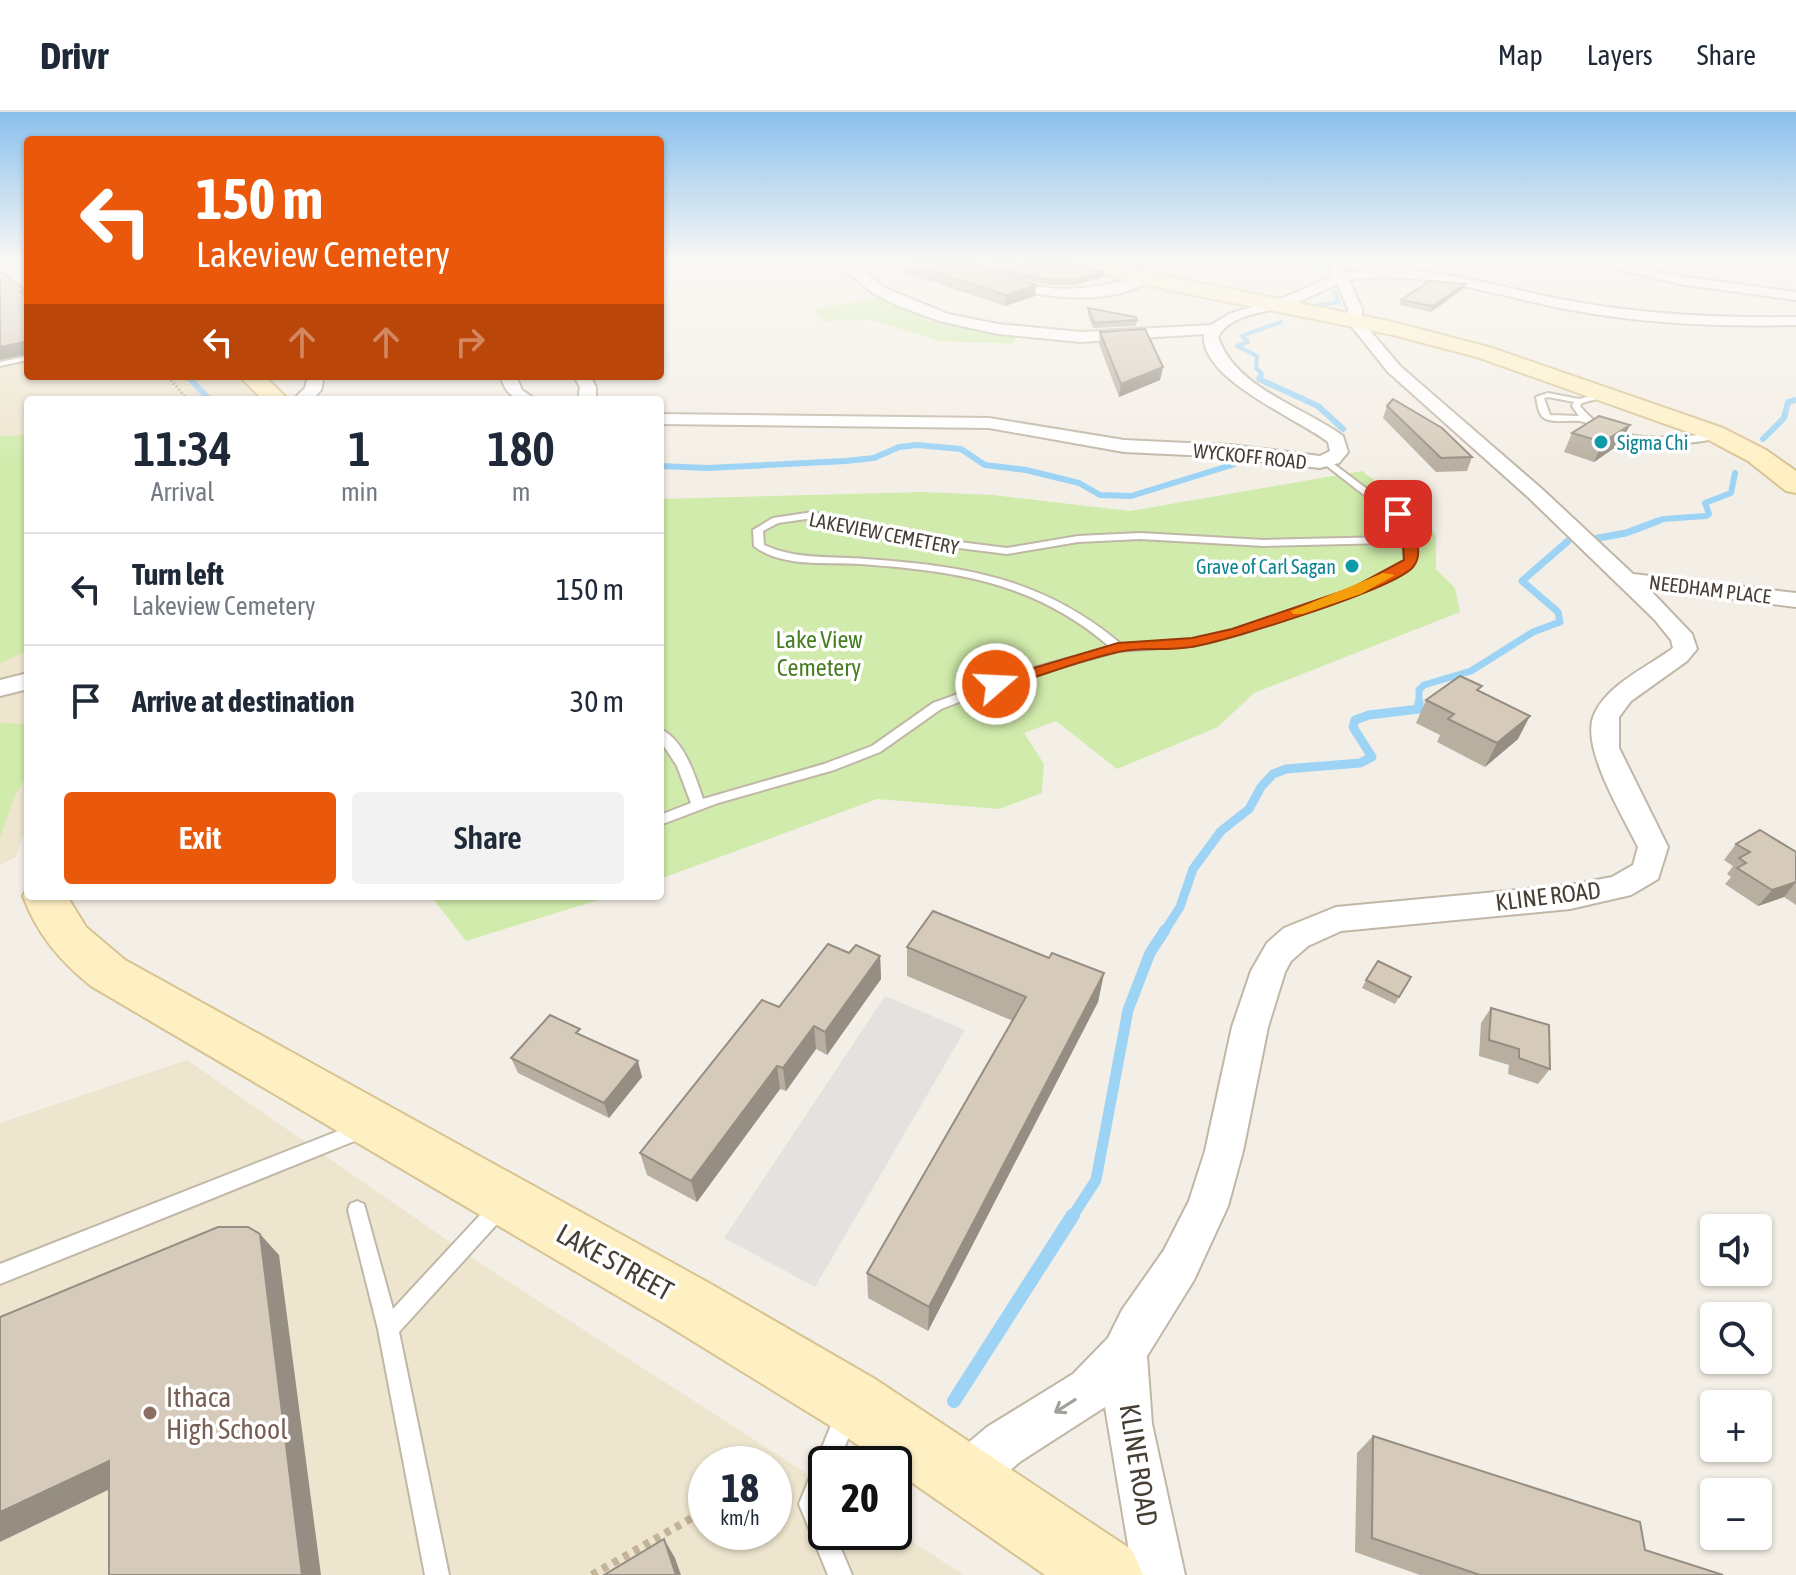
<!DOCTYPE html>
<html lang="en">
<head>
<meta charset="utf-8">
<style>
	body { margin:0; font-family:"Asap Condensed",sans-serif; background:#f2f2f3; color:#1f2937; height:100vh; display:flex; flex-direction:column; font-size:30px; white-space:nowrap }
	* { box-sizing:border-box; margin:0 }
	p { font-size:26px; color:#747a83 }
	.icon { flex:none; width:44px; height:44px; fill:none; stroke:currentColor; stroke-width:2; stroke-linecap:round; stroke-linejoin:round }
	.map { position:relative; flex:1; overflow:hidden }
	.details { position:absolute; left:24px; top:284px; width:640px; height:504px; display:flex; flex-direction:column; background:#fff; border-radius:8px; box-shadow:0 2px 6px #0004 }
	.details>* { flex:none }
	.hud { position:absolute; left:24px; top:24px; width:640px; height:244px; border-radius:8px; box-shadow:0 2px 6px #0004; background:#ea580c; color:#fff; overflow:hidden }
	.fabs { position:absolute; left:1700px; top:1102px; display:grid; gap:16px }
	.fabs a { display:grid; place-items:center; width:72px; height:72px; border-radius:8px; background:#fff; box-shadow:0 2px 6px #0004; font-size:40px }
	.speed { position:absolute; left:688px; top:1334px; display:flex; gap:16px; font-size:40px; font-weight:700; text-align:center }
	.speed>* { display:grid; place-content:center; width:104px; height:104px; border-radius:50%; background:#fff; box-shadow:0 2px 6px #0004; line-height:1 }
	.speed small { font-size:20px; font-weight:400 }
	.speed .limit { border:4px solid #111; border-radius:12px; background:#fff; color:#111 }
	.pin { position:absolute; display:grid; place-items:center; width:68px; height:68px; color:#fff; margin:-34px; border-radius:16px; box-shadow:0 4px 12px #0006 }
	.me { position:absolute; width:88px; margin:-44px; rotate:71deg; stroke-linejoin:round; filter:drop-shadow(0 0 6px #0008) }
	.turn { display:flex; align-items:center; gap:28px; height:168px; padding:0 40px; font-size:36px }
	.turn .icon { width:104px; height:104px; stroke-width:2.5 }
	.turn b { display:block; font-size:56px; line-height:68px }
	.lanes { display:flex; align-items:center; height:76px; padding:0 40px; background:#0003; justify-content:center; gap:40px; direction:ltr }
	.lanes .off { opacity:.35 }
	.eta { display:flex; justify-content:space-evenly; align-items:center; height:136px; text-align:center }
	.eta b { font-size:48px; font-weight:600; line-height:56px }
	.cta { display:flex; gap:16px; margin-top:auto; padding:16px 40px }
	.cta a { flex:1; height:92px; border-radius:8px; background:#ea580c; color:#fff; font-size:32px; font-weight:600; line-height:92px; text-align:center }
	.cta a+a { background:#f2f2f3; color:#1f2937 }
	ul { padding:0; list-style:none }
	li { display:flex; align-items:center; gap:24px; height:112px; padding:0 40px; border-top:2px solid #e0e1e3 }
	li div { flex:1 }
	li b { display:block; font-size:30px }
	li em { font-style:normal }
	header { display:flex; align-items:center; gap:48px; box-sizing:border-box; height:112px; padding:0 40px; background:#fff; border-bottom:2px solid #e0e1e3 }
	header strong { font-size:38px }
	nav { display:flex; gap:44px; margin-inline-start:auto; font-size:28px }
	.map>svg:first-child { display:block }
	.education { fill:#eee5ce; fill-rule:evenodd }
	.green { fill:#d0ebab }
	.parking { fill:#e4e2de }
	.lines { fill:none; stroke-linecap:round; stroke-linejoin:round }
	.stream-far5 { stroke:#9dd3f5; stroke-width:4 }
	.stream-far4 { stroke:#9dd3f5; stroke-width:6 }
	.stream-far3 { stroke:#9dd3f5; stroke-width:7 }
	.stream-far2 { stroke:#9dd3f5; stroke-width:9 }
	.stream-far1 { stroke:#9dd3f5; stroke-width:11 }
	.stream { stroke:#9dd3f5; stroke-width:14 }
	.lane-casing { stroke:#c0b7a7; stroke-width:4 }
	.street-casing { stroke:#c0b7a7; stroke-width:4 }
	.secondary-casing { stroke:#d7c392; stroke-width:4 }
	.path-far2 { stroke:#c3b398; stroke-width:2; stroke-dasharray:2 2; stroke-linecap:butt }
	.path-far1 { stroke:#c3b398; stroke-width:3; stroke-dasharray:2 2; stroke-linecap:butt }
	.path { stroke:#c3b398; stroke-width:8; stroke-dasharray:6 6; stroke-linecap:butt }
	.lane { fill:#fff; fill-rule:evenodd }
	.street { fill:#fff; fill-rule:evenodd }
	.secondary { fill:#fff0c4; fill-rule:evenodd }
	.wall { fill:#b8afa0 }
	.shaded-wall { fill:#968e82 }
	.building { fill:#d6cbba; stroke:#968e82; stroke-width:2 }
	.oneway { stroke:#a39f9a }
	.route { fill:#ea580c; stroke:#983908; stroke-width:2 }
	.slow { fill:#f59e0b }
	.culture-dot { fill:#0f9aa8; stroke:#fff; stroke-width:3 }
	.education-dot { fill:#8d6e63; stroke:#fff; stroke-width:3 }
	.labels { text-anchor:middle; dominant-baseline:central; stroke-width:7; stroke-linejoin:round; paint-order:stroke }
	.far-culture-label { font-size:20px; fill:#0d838f; stroke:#fff; text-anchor:start }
	.far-street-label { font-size:20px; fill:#473f34; stroke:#fff }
	.park-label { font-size:24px; fill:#477d23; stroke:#fff }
	.street-label { font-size:24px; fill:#473f34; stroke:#fff }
	.near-street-label { font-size:28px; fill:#473f34; stroke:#fff }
	.near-education-label { font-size:28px; fill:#785e54; stroke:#fff; text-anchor:start }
</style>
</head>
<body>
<header>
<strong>Drivr</strong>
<nav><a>Map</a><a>Layers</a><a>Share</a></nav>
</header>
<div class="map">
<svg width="1796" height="1463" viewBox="0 0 1796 1463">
	<rect width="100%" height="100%" fill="#f4efe6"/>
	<path class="education" d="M0 151H28V264H234L260 288H28V710L16 745 0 753Z
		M187 948 486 1155 826 1374V1420L894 1418 964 1463H0V1011ZM706 1352H774V1420H706Z"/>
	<path class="green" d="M881 186 921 205 1015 223 1016 227 1013 232 940 229 871 208 822 209 814 197Z
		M28 323V539L0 551V324Z
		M1362 359 1422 404 1436 424V457L1455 476 1460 500 1254 581 1218 615 1117 657 1056 609 1024 621 1044 652 1042 681 999 697 877 687 660 767V387L923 380 993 383 1130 399Z
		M0 611 28 612V661L14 685 0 726Z
		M431 784H611L466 829Z"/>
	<path class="parking" d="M885 884 965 918 815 1175 724 1126Z"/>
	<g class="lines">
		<path class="stream-far5" d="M23 151 28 154
			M1316 151 1321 157
			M1310 195 1339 190 1333 179
			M187 264 189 267
			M1259 267 1262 262 1256 256 1257 244 1237 234 1248 230 1242 224 1244 223 1281 210"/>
		<path class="stream-far4" d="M188 265 210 288
			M1260 265 1259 267 1318 294 1343 317
			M1763 327 1784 306 1788 290 1796 288
			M660 354 707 356 846 349 874 346 899 335 917 333 961 337 985 353 1026 358 1079 371 1100 383 1131 384 1235 352
			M1653 411 1663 407 1706 404 1709 402 1705 391 1731 381 1735 361"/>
		<path class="stream-far3" d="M1593 427 1626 421 1658 409
			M1419 592V578L1424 573 1471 559 1533 520 1560 510 1558 500 1522 469 1568 429"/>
		<path class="stream-far2" d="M1164 820 1180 795 1193 757 1221 719 1249 697 1261 675 1273 662 1286 657 1360 651 1372 645 1353 615 1355 608 1369 603 1419 597V590"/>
		<path class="stream-far1" d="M1072 1105 1096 1068 1128 898 1150 841 1165 818"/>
		<path class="stream" d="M954 1289 1073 1103"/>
		<defs>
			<path id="lane" d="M28 244V248L0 254V250Z
				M1605 280H1608V284L1582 291 1580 294C1611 335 1674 327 1719 320L1723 323C1700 335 1644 332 1618 325 1604 322 1595 313 1584 310 1572 306 1549 314 1541 303 1538 299 1537 290 1536 285L1548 281 1579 287ZM1548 285 1574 290 1572 294 1579 304 1550 303 1544 286Z
				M1326 346 1408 408 1414 419 1411 422 1415 448 1410 457 1360 481 1241 522 1192 534 1119 539 1027 564 941 597 880 640 834 658 718 691 660 713V703L691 691 677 654 660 628V617C684 627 695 664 703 687L824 652 872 634 933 591 1019 560 1110 535C1035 470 956 459 860 452 827 450 782 456 754 434L753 418 773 406 813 400 880 420 1007 436 1078 424 1140 421 1264 428 1388 425 1401 419 1400 411 1323 351 1322 349ZM813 406 879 426 1007 442 1078 430 1140 427 1264 434 1390 431 1402 426 1405 448 1402 453 1352 477 1233 518 1192 528 1121 532C1043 466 965 454 866 447 832 444 796 448 764 433L763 419 778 411Z
				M361 1010 367 1012 370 1018 367 1024 0 1172V1152Z
				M500 1086 507 1089 509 1095 507 1101 399 1220 449 1463H425L378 1217 348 1098 350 1092 357 1089 364 1092 393 1197 493 1089Z
				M846 1293 854 1296 857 1304 838 1352H826V1381L822 1392 826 1402V1420H834L852 1463H828L799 1392 838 1296Z"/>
			<path id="street" d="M836 151 859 153 883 175 948 202 998 212 1081 220 1211 213 1231 201 1278 188 1333 164 1328 151H1340L1345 161C1422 148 1501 177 1576 190 1649 203 1722 206 1796 205V213C1721 215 1646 212 1571 198 1500 185 1422 156 1349 168L1362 197V209L1400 254 1542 377 1633 462 1796 481V495L1648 476 1692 522 1697 537 1687 549 1631 589 1619 605V636L1668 735 1658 767 1631 783 1570 797 1341 819 1308 834 1291 849 1285 860 1268 915 1243 1039 1228 1094 1194 1168 1147 1244 1152 1312 1185 1463H1133L1105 1295 1021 1349 982 1382 965 1389 948 1382 941 1365 948 1348 987 1315 1073 1262 1108 1226 1122 1198 1164 1138 1189 1089 1205 1039 1232 915 1251 859 1267 831 1284 816 1336 795 1570 773 1612 765 1633 753 1638 735C1623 704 1580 635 1594 603 1606 574 1645 556 1669 539L1673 536 1671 528 1654 507 1528 385 1388 260 1348 210V197L1337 172C1321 179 1307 187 1291 193 1267 201 1231 201 1218 225 1236 277 1302 294 1343 324L1348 340 1339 351 1320 356 1230 345 1124 340 989 316 660 312V302L989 306 1124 328 1230 333 1320 344 1330 339 1328 330C1297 306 1199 267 1204 222L1081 230 998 222 939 209 896 193 873 181Z
				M965 151C985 150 999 164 1018 170 1060 183 1101 175 1143 164L1150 168C1111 199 1000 186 965 151Z
				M1590 151H1615L1685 165 1796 180V188L1685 173Z
				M308 264H324L321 278 312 288H293L305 276Z
				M500 264H516L522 278 536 288C513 288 508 285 500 264Z
				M574 264H590L596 275V288H578L580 275Z
				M28 561V577L0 584V568Z"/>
			<path id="secondary" d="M1071 151H1101L1393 210 1492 236 1723 316 1766 338 1796 359V381L1786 379 1748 349 1705 326 1477 245 1393 223 1169 178 1074 155Z
				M239 264H264L289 288H263Z
				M28 775V784H67L86 815 125 848 709 1171 875 1267 1132 1438 1143 1463H1045L894 1358V1352H885L829 1313 667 1213 91 874C60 849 37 822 23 784Z"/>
		</defs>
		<use href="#lane" class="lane-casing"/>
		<use href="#street" class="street-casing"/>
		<use href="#secondary" class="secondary-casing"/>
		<path class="path-far2" d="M167 264 169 267"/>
		<path class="path-far1" d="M168 265 188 288"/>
		<path class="path" d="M592 1463 706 1398"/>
		<use href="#lane" class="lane"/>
		<use href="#street" class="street"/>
		<use href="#secondary" class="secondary"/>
	</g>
	<path class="wall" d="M902 151H976L981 155 1036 173 1035 184 1005 194 902 160Z
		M979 151H1072L1074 153 1104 160 1103 165 1073 173H1050L1019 167Z
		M1114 151H1150L1136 155Z
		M1463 177 1431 200 1400 193 1401 188Z
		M1088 196 1137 208 1136 214 1093 216 1088 202Z
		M1100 220 1163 255 1160 268 1119 285 1099 232Z
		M1387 294 1472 345 1467 359 1436 360 1383 306Z
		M1630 313 1620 332 1594 350 1564 340 1572 321Z
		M1480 580 1518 627 1485 655 1437 630 1440 623 1416 611 1426 588Z
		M1736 732 1796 740V793L1784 785 1758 794 1725 772 1731 765 1727 762 1733 754 1724 748Z
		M907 835 1049 846 1104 861 1098 890 928 1219 868 1186 867 1161 1013 909 907 864Z
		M849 841 880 844 881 867 827 943 816 937 786 979 780 977 697 1090 647 1063 640 1041 779 895Z
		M1366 868 1406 873 1395 892 1362 876Z
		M1491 896 1550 957 1538 972 1508 962 1509 953 1479 944 1481 911Z
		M583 924 642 965 609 1006 518 961 511 946Z
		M1373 1324 1645 1438 1723 1463H1420L1355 1440 1357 1341Z"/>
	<path class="shaded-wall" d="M1137 151H1150L1136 155Z
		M1104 160 1103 165 1073 173 1074 168Z
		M1465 172 1463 177 1431 200 1433 194Z
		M1036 173 1035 184 1005 194 1006 183Z
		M28 229V242L0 248V235Z
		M1163 255 1160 268 1119 285 1121 272Z
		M1630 313 1620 332 1594 350 1603 330Z
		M1530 604 1518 627 1485 655 1497 631Z
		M1796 770 1784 785 1758 794 1772 778Z
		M880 844 881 867 827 943 825 920Z
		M1104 861 1098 890 928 1219 929 1195Z
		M814 914 816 937 786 979 783 956Z
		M638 949 642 965 609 1006 604 991Z
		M777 954 780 977 697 1090 691 1069Z
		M260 1122 279 1143 321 1463H302Z
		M109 1349 135 1365 0 1430V1400Z
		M664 1427 675 1446 681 1463H676Z"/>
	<path class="building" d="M906 151H976L981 155 1036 173 1006 183Z
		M992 151H1072L1074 153 1104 160 1074 168H1050L1019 162Z
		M0 159 25 178 20 179 28 185V229L0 235Z
		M1430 169 1465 172 1433 194 1401 188Z
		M1088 196 1136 205 1137 208 1094 211Z
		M1145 217 1163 255 1121 272 1100 220Z
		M1393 287 1442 316 1472 345 1441 346 1387 294Z
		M1599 304 1630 313 1603 330 1572 321Z
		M1460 564 1482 574 1477 578 1530 604 1497 631 1448 607 1454 602 1426 588Z
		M1760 718 1796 740V770L1772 778 1737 756 1746 751 1739 746 1750 740 1736 732Z
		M933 799 1049 846 1052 841 1104 861 929 1195 867 1161 1026 885 907 835Z
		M828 832 849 841 856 833 880 844 825 920 814 914 783 956 777 954 691 1069 640 1041 762 888 779 895Z
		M1378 849 1411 865 1399 885 1366 868Z
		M1491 896 1549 913 1550 957 1519 946V937L1489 928Z
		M550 903 580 917 576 921 638 949 604 991 511 946Z
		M218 1115H248L260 1122 302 1463H109V1349L0 1400V1205Z
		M1373 1324 1640 1410 1645 1438 1723 1463H1480L1372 1426Z
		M664 1427 676 1463H604Z"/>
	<defs><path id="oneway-shaft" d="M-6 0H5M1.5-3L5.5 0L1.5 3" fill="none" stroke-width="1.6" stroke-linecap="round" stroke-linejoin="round" transform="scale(2)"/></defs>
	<use class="oneway" href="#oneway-shaft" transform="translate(1065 1294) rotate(148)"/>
	<linearGradient id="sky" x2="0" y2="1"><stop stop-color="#8ac0ed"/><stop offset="0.42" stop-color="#faf8f4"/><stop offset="1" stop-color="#faf8f4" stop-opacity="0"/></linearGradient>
	<rect width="1796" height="356" fill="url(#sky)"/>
	<path class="route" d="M1394 399H1403C1412 413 1426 440 1413 455 1394 477 1225 530 1191 535 1167 539 1142 535 1118 540 1077 549 1037 566 996 577L988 572 990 569 1118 531 1192 526 1232 517 1352 476 1404 448 1402 419 1392 402Z"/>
	<path class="slow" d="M1383 461 1395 463 1361 482 1303 502H1293L1291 499Z"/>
	<g class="culture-dot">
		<circle cx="1601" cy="330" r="8"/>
		<circle cx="1352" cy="454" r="8"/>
	</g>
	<circle class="education-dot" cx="150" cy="1301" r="8"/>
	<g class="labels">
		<g class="far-culture-label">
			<text x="1617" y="330">Sigma Chi</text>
			<text x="1336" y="454" text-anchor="end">Grave of Carl Sagan</text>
		</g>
		<g class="far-street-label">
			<text transform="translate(1250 344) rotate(6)">WYCKOFF ROAD</text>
			<text transform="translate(884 421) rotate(11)">LAKEVIEW CEMETERY</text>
			<text transform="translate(1710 477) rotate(7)">NEEDHAM PLACE</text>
		</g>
		<g class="park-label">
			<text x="819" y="527">Lake View<tspan x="819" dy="28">Cemetery</tspan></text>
		</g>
		<g class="street-label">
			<text transform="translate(1548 784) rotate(-7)">KLINE ROAD</text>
		</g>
		<g class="near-street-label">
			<text transform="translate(615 1150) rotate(29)">LAKE STREET</text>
			<text transform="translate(1139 1353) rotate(81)">KLINE ROAD</text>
		</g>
		<g class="near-education-label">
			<text x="166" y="1285">Ithaca<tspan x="166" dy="32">High School</tspan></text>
		</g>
	</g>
</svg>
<div class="fabs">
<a><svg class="icon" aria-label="sound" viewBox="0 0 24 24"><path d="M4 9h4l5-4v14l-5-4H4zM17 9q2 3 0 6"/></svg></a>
<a><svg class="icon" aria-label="search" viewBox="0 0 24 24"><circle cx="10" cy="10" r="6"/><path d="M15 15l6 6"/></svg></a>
<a>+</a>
<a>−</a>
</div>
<div class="speed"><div>18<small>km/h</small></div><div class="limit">20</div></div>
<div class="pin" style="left:1398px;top:402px;background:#d93025"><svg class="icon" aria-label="arrive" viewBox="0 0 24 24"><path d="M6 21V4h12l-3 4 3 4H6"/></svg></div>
<svg class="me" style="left:996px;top:572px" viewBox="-20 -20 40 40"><circle r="17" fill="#ea580c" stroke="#fff" stroke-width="3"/><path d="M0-11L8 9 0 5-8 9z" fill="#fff"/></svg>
<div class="hud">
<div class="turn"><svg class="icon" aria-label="left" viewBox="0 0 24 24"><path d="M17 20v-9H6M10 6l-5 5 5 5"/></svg><div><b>150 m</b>Lakeview Cemetery</div></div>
<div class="lanes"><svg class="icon" aria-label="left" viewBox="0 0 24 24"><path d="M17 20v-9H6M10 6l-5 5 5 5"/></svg><svg class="icon off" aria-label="ahead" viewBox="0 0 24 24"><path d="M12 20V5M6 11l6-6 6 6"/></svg><svg class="icon off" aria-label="ahead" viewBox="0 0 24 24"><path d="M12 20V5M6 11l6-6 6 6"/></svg><svg class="icon off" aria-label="right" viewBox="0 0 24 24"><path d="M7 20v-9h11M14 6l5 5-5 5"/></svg></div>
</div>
<section class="details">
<div class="eta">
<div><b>11:34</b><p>Arrival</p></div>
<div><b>1</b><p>min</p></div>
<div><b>180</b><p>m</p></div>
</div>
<ul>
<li><svg class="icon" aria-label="left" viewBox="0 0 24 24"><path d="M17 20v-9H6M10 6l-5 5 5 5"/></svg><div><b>Turn left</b><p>Lakeview Cemetery</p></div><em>150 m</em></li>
<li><svg class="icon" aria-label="arrive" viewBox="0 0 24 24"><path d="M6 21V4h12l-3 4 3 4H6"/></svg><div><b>Arrive at destination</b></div><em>30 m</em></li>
</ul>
<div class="cta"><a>Exit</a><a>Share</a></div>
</section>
</div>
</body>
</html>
